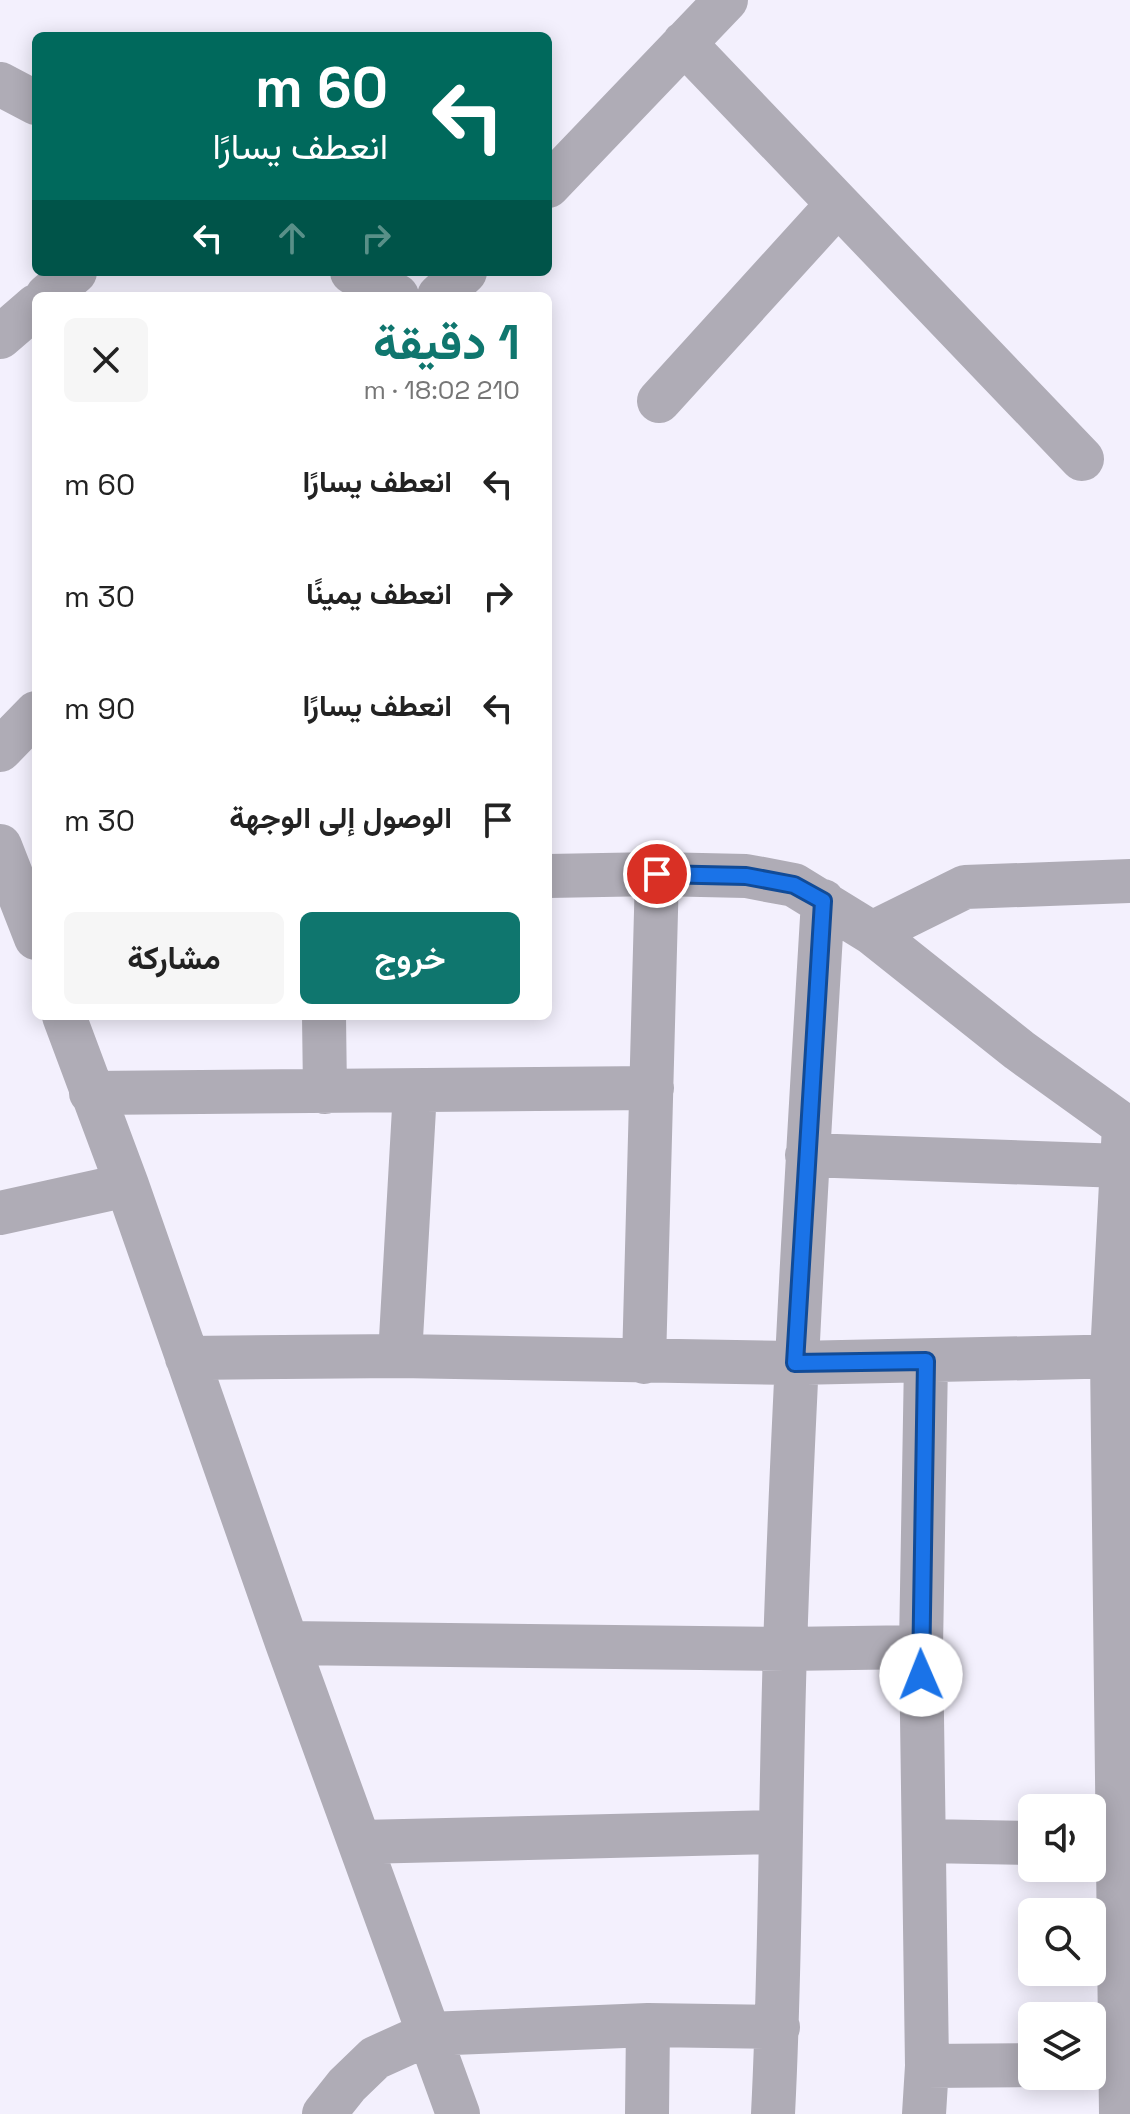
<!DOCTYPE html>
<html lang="ar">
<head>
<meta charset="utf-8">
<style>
	body { margin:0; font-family:"Space Grotesk",Vazirmatn,sans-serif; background:#f6f6f6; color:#222; direction:rtl; height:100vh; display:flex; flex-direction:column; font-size:30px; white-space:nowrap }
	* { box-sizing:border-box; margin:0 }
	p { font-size:26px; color:#767676 }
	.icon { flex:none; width:44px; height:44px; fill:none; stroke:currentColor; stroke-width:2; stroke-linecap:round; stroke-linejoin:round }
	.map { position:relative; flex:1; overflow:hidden; direction:ltr }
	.sheet { position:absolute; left:32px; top:292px; width:520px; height:728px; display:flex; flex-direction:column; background:#fff; border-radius:12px; box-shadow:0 4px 20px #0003; direction:rtl }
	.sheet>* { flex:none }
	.hud { position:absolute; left:32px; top:32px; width:520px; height:244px; border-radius:12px; box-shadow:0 4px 20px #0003; direction:rtl; background:#00695c; color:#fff; overflow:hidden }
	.fabs { position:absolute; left:1018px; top:1794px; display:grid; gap:16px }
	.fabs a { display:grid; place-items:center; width:88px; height:88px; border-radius:12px; background:#fff; box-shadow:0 4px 20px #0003; font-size:40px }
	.pin { position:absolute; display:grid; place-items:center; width:68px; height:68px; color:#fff; margin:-34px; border:4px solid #fff; border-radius:50%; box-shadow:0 2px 8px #0007 }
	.me { position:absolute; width:88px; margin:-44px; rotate:359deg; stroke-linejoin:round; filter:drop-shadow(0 0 6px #0008) }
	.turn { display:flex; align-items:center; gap:28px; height:168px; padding:0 32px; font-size:36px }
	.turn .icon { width:104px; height:104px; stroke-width:2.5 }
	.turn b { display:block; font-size:56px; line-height:68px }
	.lanes { display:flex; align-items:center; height:76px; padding:0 32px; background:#0003; justify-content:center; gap:40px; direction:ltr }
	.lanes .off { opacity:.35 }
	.round { display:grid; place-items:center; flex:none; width:84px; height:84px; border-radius:12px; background:#f6f6f6 }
	.headline { display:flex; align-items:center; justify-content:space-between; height:136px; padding:0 32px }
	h1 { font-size:48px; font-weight:700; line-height:60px; color:#0f766e }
	.cta { display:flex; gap:16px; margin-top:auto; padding:16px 32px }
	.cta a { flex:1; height:92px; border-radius:12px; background:#0f766e; color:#fff; font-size:32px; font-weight:700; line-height:92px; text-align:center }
	.cta a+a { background:#f6f6f6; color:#222 }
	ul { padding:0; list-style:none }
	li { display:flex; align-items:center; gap:24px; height:112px; padding:0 32px }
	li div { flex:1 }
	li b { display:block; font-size:30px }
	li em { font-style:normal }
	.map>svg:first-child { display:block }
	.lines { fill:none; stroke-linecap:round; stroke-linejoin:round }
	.minor { stroke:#afacb6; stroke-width:44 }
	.route-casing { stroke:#114b97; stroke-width:20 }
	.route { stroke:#1a73e8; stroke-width:14 }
</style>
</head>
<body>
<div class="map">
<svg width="1130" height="2114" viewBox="0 0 1130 2114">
	<rect width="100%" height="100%" fill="#f3f0fd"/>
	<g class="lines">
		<path class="minor" d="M684 43 1082 459
			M0 84 36 103
			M548 186 726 0
			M352 272 397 296
			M47 296 75 272
			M439 296 465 272
			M0 337 36 306
			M659 401 838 204
			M0 750 36 713
			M0 846 36 938
			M548 876 657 874 746 876 794 885 872 933 1019 1050 1130 1130
			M872 933 965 887 1130 881
			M64 1016 127 1185 287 1643 458 2114
			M324 1016 325 1092
			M91 1093 652 1088
			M807 1155 1122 1166
			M0 1213 127 1185
			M400 1356 415 1091
			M187 1358 400 1356 795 1363 1130 1356
			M644 1362 657 874
			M287 1643 785 1649 921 1647
			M925 1841 1032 1843
			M361 1842 779 1832
			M927 2066 1032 2065
			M324 2114 347 2085 375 2058 428 2034 648 2025 778 2027
			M647 2114 648 2025
			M773 2114C781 1960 780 1805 785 1650 793 1400 808 1151 823 901
			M924 2114 927 2066 921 1647 926 1361
			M1121 2114 1112 1356 1124 1126"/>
	</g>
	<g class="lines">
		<defs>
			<path id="route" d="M657 874 746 876 794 885 823 901 795 1363 926 1361 921 1675"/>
		</defs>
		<use href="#route" class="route-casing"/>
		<use href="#route" class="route"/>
	</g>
</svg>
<div class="fabs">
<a><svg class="icon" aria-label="sound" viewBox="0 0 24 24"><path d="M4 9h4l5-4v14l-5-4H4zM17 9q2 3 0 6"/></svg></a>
<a><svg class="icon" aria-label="search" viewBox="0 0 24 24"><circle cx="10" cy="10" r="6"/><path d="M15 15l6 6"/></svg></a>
<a><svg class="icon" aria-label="layers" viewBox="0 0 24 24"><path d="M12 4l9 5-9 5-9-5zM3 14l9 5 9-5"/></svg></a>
</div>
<div class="pin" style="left:657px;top:874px;background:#d93025"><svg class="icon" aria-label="arrive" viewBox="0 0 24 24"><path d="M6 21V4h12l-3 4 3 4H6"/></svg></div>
<svg class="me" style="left:921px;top:1675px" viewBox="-20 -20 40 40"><circle r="19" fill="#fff"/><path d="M0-13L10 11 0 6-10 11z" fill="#1a73e8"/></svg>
<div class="hud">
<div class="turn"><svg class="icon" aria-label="left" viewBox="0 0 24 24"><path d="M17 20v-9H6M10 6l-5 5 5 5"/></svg><div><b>60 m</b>انعطف يسارًا</div></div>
<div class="lanes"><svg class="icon" aria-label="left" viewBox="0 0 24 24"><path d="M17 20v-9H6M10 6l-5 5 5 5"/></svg><svg class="icon off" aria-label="ahead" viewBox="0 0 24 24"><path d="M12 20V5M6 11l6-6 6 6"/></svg><svg class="icon off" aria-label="right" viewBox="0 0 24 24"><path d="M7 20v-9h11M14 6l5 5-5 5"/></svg></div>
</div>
<section class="sheet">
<div class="headline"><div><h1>1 دقيقة</h1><p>210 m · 18:02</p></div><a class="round"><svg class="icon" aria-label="close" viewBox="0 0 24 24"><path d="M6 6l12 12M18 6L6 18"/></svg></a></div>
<ul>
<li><svg class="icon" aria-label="left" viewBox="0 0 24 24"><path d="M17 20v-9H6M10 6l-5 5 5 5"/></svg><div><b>انعطف يسارًا</b></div><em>60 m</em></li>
<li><svg class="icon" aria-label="right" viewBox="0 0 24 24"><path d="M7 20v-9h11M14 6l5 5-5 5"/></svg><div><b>انعطف يمينًا</b></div><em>30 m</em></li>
<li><svg class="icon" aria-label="left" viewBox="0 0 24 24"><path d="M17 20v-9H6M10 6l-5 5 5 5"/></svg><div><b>انعطف يسارًا</b></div><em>90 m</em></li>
<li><svg class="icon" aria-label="arrive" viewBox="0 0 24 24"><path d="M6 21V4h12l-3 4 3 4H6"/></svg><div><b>الوصول إلى الوجهة</b></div><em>30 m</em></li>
</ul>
<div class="cta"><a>خروج</a><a>مشاركة</a></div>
</section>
</div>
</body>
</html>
